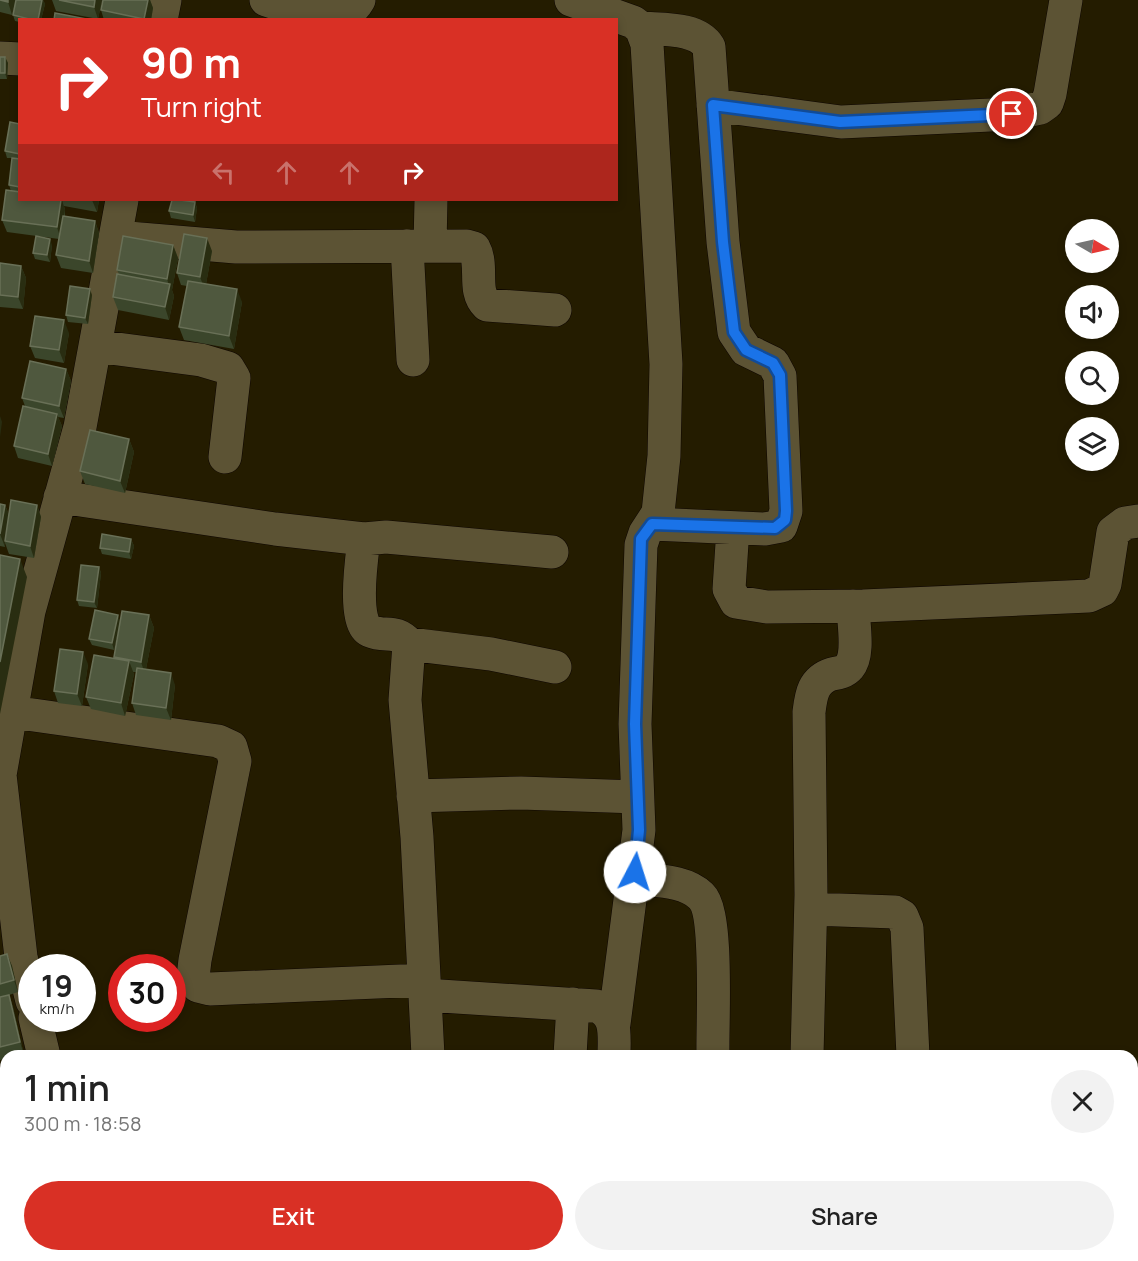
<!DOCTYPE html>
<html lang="en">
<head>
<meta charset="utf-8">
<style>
	body { margin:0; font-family:Manrope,sans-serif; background:#f2f2f2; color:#222; height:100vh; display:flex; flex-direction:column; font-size:22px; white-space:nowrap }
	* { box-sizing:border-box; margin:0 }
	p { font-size:20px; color:#767676 }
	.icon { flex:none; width:33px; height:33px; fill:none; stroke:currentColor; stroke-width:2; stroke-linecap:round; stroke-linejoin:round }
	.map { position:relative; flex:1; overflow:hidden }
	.panel { position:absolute; left:0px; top:1050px; width:1138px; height:212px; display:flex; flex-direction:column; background:#fff; border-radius:18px 18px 0 0; box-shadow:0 3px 9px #0003 }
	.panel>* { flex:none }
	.hud { position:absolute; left:18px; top:18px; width:600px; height:183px; border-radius:0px; box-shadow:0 3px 9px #0003; background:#d93025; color:#fff; overflow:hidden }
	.needle { width:39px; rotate:99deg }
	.controls { position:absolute; left:1065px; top:219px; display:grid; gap:12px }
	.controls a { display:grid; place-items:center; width:54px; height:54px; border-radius:50%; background:#fff; box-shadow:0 3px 9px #0003; font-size:30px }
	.speed { position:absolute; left:18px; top:954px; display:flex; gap:12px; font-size:30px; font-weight:700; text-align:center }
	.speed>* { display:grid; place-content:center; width:78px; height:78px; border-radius:50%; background:#fff; box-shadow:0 3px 9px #0003; line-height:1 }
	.speed small { font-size:15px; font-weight:400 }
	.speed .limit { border:9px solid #d22; background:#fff; color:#111 }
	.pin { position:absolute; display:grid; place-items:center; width:51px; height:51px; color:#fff; margin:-26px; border:3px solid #fff; border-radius:50%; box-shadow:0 2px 6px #0007 }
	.me { position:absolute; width:66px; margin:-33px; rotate:5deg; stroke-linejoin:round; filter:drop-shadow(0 0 4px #0008) }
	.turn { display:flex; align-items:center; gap:21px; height:126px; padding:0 24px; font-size:27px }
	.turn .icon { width:78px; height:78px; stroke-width:2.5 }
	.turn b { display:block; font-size:42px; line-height:51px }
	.lanes { display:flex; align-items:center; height:57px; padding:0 24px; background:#0003; justify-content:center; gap:30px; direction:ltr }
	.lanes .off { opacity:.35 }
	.round { display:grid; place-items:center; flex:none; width:63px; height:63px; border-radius:32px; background:#f2f2f2 }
	.overview { display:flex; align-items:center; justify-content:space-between; height:102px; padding:0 24px }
	h1 { font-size:36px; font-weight:600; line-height:45px }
	.action { display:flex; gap:12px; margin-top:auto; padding:12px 24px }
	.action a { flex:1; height:69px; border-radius:36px; background:#d93025; color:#fff; font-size:24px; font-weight:600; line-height:69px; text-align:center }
	.action a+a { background:#f2f2f2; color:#222 }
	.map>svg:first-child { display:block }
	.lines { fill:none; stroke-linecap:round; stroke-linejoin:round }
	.minor-casing { stroke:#0e0600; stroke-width:34 }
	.minor { stroke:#5c5334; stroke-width:33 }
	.wall { fill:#3b462b }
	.shaded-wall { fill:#292d11 }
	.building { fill:#4f583e; stroke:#697057; stroke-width:1.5 }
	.route-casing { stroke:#114b97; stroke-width:15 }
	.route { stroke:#1a73e8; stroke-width:10 }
</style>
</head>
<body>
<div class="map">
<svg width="1138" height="1261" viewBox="0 0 1138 1261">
	<rect width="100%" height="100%" fill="#241c00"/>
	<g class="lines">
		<defs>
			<path id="minor" d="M266 0C293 8 341 32 359 0
				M571 0 633 22 641 28 647 44 666 364 664 456 658 513 645 533 641 545 635 724 639 830 614 1024
				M161 20 165 0
				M641 28C662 30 697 27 709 47L723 242 734 332 746 350 773 363 780 376 786 511 781 526 765 529 652 524
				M0 58 20 59
				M713 105 841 122 1012 114 1040 108 1047 103 1050 94 1066 0
				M116 237 236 247 467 246 474 248C484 266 472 291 487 305L555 310
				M430 245 431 200
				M407 246 413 360
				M95 346 201 360 228 368 234 378 225 457
				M60 497 275 529 364 539 386 537 552 552
				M733 528 729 589 736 602 767 607 863 606 1089 596 1102 590 1105 584 1113 532 1125 523 1138 521
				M364 539C362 556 352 623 370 631 386 638 394 628 409 644L405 700 417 837 428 1056
				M409 644 491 654 555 667
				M12 712 218 741 231 747 235 761 195 960 193 977 198 986 210 989 424 980
				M0 775 29 611 80 427 122 200
				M0 775 21 957 32 1001
				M413 796 521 793 637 797
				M635 878C655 881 685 880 701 896 719 913 712 1027 713 1056
				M811 909 895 912 902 916 907 928 913 1056
				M425 995 596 1006C618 1014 614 1036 614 1056
				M35 1018 44 1056
				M570 1056 573 1004
				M807 1056 811 895 809 712C811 695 813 680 832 674 838 673 845 672 849 667 860 654 853 622 853 606
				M90 1256 92 1261
				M918 1256V1261
				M264 1261V1256
				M556 1261V1256
				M604 1261V1256
				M747 1261V1256
				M788 1261V1256"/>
		</defs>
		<use href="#minor" class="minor-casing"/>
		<use href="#minor" class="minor"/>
	</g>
	<path class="wall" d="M0 0H16L12 15 0 12Z
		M16 0H43L45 4 41 20H20V22L15 21 13 15Z
		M52 0H102L98 19 56 11Z
		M103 0H150L153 8 151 20H104L101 10Z
		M0 57H5L8 63 7 79H0Z
		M20 124V200H99L97 212 64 206 65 210V216L95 221 99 233 93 273 61 268 56 255 59 239 7 232 2 220 11 191 9 185 12 158H7L5 151Z
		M195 202 197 208 195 222 171 218 169 211Z
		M52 245 50 262 35 259 33 253Z
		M173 245 178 258 172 290 174 296 169 320 118 310 113 297 119 274 117 270Z
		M212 251 206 284 242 302 234 349 184 340 179 327 187 286 181 285 177 273Z
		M0 263 21 266 26 278 23 309 0 307Z
		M92 295 88 324 68 322 66 315Z
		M69 333 64 363 35 358 30 346Z
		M66 369 71 381 64 418 58 417 62 426 52 466 18 458 14 446 25 406 22 398Z
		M129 439 134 452 125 493 85 484 80 471Z
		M0 504 5 505 9 515 37 505 41 517 34 558 9 554 5 543V547L0 546Z
		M131 539 134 546 131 559 102 554 100 548Z
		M99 567 101 573 97 608 79 606 77 600Z
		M149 615 154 628 146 669 175 685 171 720 136 715 132 703 136 672H133L134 674 125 716 91 709 86 697 115 659 114 657Z
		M120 621 114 650 92 645 89 639Z
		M88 664 82 706 58 703 54 691Z
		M7 954 12 966 18 992 9 995 13 1007 24 1055 18 1056H6V1059L0 1060V956Z
		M0 1090 6 1094V1155L0 1158Z
		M0 1212 6 1229V1256L0 1261Z"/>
	<path class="shaded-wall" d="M8 0H16L12 15 8 2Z
		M42 0H43L45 4 41 20H38Z
		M95 0H102L98 19 94 7Z
		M148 0H150L153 8 151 20H144Z
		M5 57 8 63 7 79 5 73Z
		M61 200H62L65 210 61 240 57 227Z
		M92 200H99L97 212Z
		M195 202 197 208 195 222 193 215Z
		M95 221 99 233 93 273 89 261Z
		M207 238 212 251 205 290 200 277Z
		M50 239 52 245 50 262 47 255Z
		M173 245 178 258 172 290 174 296 169 320 165 307 169 285 167 279Z
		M21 266 26 278 23 309 18 297Z
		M90 289 92 295 88 324 85 318Z
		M237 289 242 302 234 349 229 336Z
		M64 320 69 333 64 363 59 350Z
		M66 369 71 381 64 418 59 406Z
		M57 414 62 426 52 466 48 454Z
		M0 416 2 422 0 437Z
		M129 439 134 452 125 493 120 481Z
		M5 505 10 517 5 541V547L0 534Z
		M37 505 41 517 34 558 30 546Z
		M131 539 134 546 131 559 129 552Z
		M20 559 27 577 0 714V662Z
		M99 567 101 573 97 608 94 602Z
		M118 615 120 621 114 650 112 643Z
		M149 615 154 628 145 674 141 662Z
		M83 652 88 664 82 706 77 694Z
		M129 661 134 674 125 716 121 703Z
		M171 673 175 685 171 720 166 708Z
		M7 954 12 966 18 992 14 980Z
		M9 995 13 1007 24 1055 20 1042Z"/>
	<path class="building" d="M0 0H8V2Z
		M16 0H42L38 20H33L13 15Z
		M59 0H95L94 7Z
		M103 0H148L144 19 101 10Z
		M55 13 87 19V20H54Z
		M0 57H5V73H0Z
		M10 122 20 124V154L5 151Z
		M12 158 20 159V187L9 185Z
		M6 190 20 192V200H61L57 227 2 220Z
		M172 200H180L195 202 193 215 169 211Z
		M63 216 95 221 89 261 56 255Z
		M184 234 207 238 200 277 177 273Z
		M36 236 50 239 47 255 33 253Z
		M123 236 173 245 167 279 117 270Z
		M0 263 21 266 18 297 0 295Z
		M117 274 170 284 165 307 113 297Z
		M188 281 237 289 229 336 179 327Z
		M70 286 90 289 85 318 66 315Z
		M35 316 64 320 59 350 30 346Z
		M30 361 66 369 59 406 22 398Z
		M23 406 57 414 48 454 14 446Z
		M90 430 129 439 120 481 80 471Z
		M11 500 37 505 30 546 5 541Z
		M0 504 5 505 0 534Z
		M102 534 131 539 129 552 100 548Z
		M0 555 20 559 0 662Z
		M81 565 99 567 94 602 77 600Z
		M95 610 118 615 112 643 89 639Z
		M122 611 149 615 141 662 114 657Z
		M60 649 83 652 77 694 54 691Z
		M94 655 129 661 121 703 86 697Z
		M137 668 171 673 166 708 132 703Z
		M7 954 14 980 0 984V956Z
		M9 995 20 1042 0 1047V997Z
		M4 1089 6 1094V1141L0 1144V1090Z
		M6 1182V1200L0 1186V1184Z
		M0 1213 6 1229V1235L0 1237Z
		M6 1238V1256H20L22 1261H0V1240Z
		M29 1256H68L71 1261H32Z"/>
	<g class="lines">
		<defs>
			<path id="route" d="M635 872 639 830 635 724 641 539 652 524 775 528 785 520 786 511 780 375 773 363 746 350 734 332 723 242 713 105 840 122 1012 114"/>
		</defs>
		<use href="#route" class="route-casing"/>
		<use href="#route" class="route"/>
	</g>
</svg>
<div class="controls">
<a><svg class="needle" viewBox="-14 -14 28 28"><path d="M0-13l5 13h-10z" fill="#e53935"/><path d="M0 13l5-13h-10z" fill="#767676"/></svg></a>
<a><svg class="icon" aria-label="sound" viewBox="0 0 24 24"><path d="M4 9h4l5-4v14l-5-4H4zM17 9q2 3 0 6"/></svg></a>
<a><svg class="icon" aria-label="search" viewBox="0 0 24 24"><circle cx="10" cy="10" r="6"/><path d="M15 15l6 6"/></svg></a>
<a><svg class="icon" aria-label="layers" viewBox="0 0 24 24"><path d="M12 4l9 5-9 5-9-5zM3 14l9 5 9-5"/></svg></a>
</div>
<div class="speed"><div>19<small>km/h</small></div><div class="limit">30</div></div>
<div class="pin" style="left:1012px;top:114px;background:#d93025"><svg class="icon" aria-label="arrive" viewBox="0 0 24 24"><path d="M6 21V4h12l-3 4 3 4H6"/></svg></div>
<svg class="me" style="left:635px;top:872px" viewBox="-20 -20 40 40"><circle r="19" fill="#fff"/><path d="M0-13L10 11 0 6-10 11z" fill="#1a73e8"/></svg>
<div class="hud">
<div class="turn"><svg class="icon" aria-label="right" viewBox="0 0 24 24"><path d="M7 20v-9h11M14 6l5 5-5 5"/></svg><div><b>90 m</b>Turn right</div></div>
<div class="lanes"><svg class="icon off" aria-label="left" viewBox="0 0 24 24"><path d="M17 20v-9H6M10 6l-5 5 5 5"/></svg><svg class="icon off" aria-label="ahead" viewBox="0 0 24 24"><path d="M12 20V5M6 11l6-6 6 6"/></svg><svg class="icon off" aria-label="ahead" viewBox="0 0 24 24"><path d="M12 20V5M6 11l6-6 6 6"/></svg><svg class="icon" aria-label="right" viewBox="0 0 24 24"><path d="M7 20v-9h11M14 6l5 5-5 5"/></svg></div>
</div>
<section class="panel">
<div class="overview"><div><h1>1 min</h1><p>300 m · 18:58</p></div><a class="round"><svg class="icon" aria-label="close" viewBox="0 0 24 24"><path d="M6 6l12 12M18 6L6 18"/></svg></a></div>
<div class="action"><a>Exit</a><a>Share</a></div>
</section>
</div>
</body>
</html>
